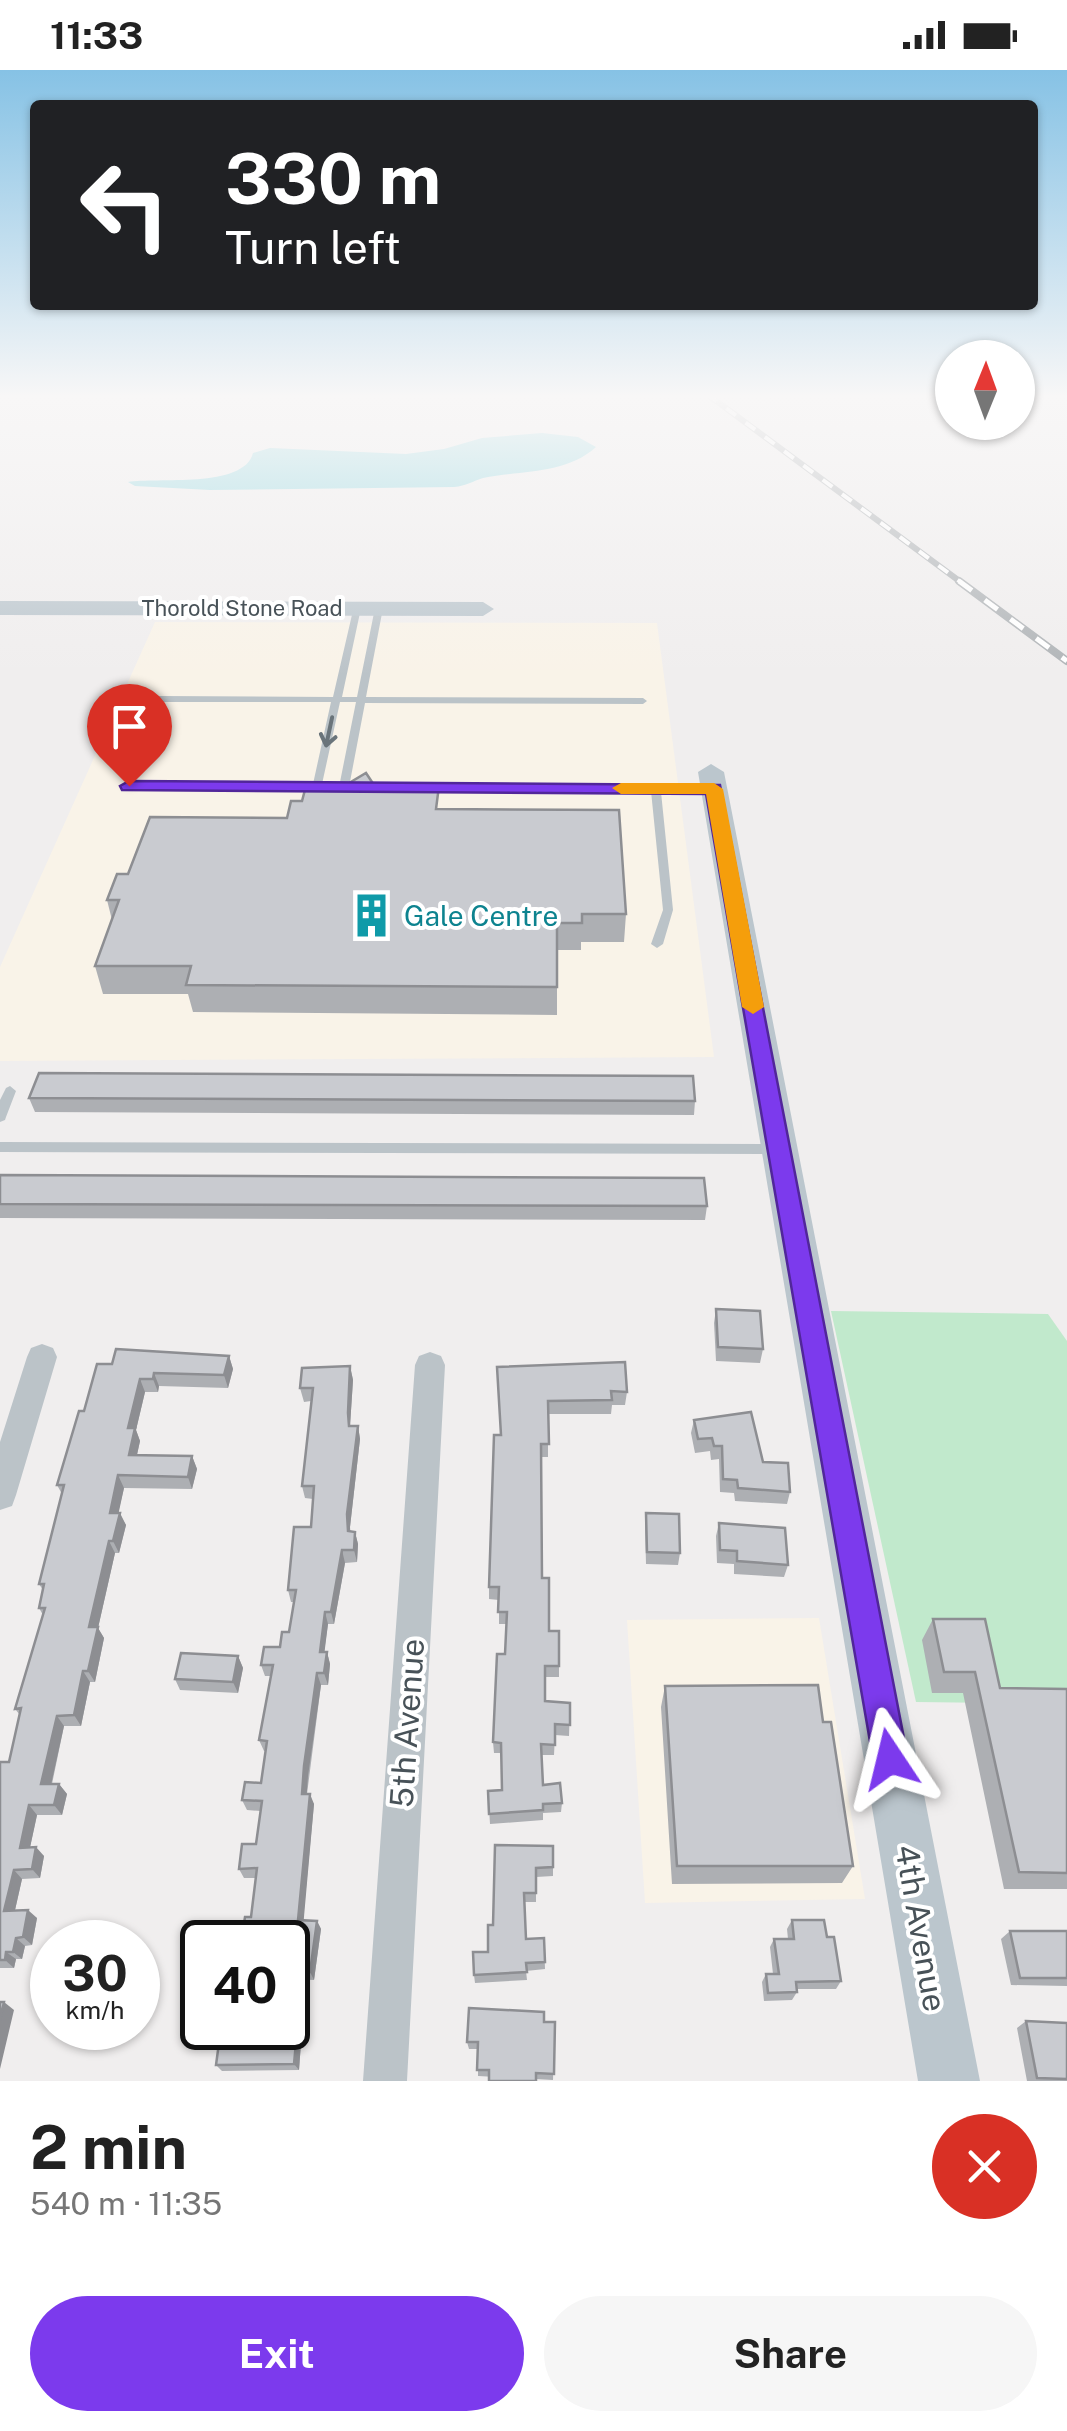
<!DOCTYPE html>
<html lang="en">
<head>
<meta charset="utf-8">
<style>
	body { margin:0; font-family:"Public Sans",sans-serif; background:#f6f6f6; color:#222; height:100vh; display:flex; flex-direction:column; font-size:38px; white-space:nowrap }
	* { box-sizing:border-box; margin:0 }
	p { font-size:32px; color:#767676 }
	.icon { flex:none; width:55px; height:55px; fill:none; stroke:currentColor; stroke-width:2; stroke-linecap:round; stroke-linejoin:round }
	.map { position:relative; height:2011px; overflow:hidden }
	.panel { display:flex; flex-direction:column; background:#fff; flex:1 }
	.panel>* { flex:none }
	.hud { position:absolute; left:30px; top:30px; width:1008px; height:210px; border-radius:10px; box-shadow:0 2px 8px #0004; background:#202124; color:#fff; overflow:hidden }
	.needle { width:65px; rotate:1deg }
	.controls { position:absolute; left:935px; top:270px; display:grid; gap:20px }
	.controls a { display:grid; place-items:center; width:100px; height:100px; border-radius:50%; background:#fff; box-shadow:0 2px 8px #0004; font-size:50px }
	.speed { position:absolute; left:30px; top:1850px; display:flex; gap:20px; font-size:50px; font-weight:700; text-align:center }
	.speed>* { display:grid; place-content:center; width:130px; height:130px; border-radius:50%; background:#fff; box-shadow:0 2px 8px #0004; line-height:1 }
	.speed small { font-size:25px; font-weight:400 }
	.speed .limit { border:5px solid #111; border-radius:15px; background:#fff; color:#111 }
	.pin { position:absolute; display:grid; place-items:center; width:85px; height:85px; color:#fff; margin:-102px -42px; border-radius:50% 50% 50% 0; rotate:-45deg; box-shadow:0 0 10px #0007 }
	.pin .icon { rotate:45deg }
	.me { position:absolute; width:110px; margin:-55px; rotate:350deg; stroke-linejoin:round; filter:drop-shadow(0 0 8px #0008) }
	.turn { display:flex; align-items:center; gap:35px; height:210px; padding:0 30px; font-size:45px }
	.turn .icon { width:130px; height:130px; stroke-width:2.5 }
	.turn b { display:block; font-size:70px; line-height:85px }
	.round { display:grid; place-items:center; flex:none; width:105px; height:105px; border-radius:52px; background:#f6f6f6 }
	.summary { display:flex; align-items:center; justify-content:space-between; height:170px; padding:0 30px }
	h1 { font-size:60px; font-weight:700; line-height:75px }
	.button { display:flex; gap:20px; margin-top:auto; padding:20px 30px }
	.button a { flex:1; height:115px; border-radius:60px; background:#7c3aed; color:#fff; font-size:40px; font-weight:700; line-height:115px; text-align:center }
	.button a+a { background:#f6f6f6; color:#222 }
	.status { display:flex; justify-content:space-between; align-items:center; height:70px; padding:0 50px; background:#fff; direction:ltr }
	.status svg { height:28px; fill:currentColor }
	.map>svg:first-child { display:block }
	.commercial { fill:#f9f3e8 }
	.green { fill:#c1e9cc }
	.water { fill:#93d7e0 }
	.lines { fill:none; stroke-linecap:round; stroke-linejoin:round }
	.lane { fill:#bbc3c8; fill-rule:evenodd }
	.street { fill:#bbc3c8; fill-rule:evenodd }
	.secondary { fill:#bbc6cd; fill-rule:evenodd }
	.rail-far1-casing { stroke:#b0b4b7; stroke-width:6 }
	.rail-casing { stroke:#b0b4b7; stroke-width:8 }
	.rail-far1 { stroke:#fff; stroke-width:4; stroke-dasharray:12; stroke-linecap:butt }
	.rail { stroke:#fff; stroke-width:5; stroke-dasharray:16; stroke-linecap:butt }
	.wall { fill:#adafb3 }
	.shaded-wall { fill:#8d8e92 }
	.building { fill:#c9cbd0; stroke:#8d8e92; stroke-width:2.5 }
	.oneway { stroke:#6a747a }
	.route { fill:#7c3aed; stroke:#51269a; stroke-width:2.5 }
	.slow { fill:#f59e0b }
	.labels { text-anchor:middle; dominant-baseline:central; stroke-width:8; stroke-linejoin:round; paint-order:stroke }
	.far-street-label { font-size:22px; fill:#485258; stroke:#fff }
	.culture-label { font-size:28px; fill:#0d838f; stroke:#fff; text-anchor:start }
	.near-street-label { font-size:32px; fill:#485258; stroke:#fff }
</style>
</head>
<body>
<div class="status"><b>11:33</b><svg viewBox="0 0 49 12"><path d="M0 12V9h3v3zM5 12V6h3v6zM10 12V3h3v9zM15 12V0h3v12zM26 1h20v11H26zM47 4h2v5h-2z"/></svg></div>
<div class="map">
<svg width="1067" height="2011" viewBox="0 0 1067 2011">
	<rect width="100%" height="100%" fill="#f0eeee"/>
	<path class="commercial" d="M155 552 657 553 714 987 0 991V897Z
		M819 1548 865 1829 645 1833 627 1550Z"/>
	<path class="green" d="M831 1241 1048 1244 1067 1271V1634L916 1632Z"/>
	<path class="water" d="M542 363 578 367 596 377C565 405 521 400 483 408 473 411 466 416 454 417L210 420 135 416 128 412C156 407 244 419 253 383L270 378 406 384 444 379 482 368Z"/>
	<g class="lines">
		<path class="lane" d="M354 536 361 538 342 627H357L375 538 379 536 383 538 366 627 643 628 647 631 643 634 365 633 349 717 344 720 339 717 356 632H340L322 714 326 717 324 719 126 718V714L129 713 313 714 331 632H160L156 629 160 626 333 627Z
			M426 714 714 716 719 719 714 722H661L673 840 663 874 657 878 651 874 663 840 651 721 423 719V715Z
			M10 1016 16 1021 6 1047 5 1050 0 1052V1030L6 1018Z
			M0 1072 775 1074 780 1076 782 1079 780 1082 775 1084 0 1082Z"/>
		<path class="street" d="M42 1274 53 1278 57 1287 16 1425 12 1436 0 1440V1372L27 1287 31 1278Z
			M430 1282 441 1286 445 1295 407 2011H363L415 1295 419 1286Z"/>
		<path class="secondary" d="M0 531 483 532 494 539 483 546 0 545Z
			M711 694 724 702 980 2011H918L698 702Z"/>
		<defs>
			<path id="rail-far1" d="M707 324 962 513"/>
			<path id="rail" d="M959 511 1067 591"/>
		</defs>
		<use href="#rail-far1" class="rail-far1-casing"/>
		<use href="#rail" class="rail-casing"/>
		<use href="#rail-far1" class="rail-far1"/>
		<use href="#rail" class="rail"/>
	</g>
	<path class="wall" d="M374 715 440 739 626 844 624 872H581V880H557V945L193 942 188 924H103L95 896 112 850 107 830 128 804 287 748 302 731Z
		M29 1028 695 1031 694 1045 35 1042Z
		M0 1105 707 1136 705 1150 0 1148Z
		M716 1239 763 1279 760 1293 716 1291 714 1253Z
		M229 1286 233 1299 228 1318 159 1316 158 1322H145L136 1360 140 1371 137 1385 192 1386 197 1399 192 1419 124 1418 118 1443 126 1455 119 1483H115L98 1558 104 1568 95 1612H90L81 1656H64L52 1714H59L67 1724 62 1745H37L30 1777 44 1786 40 1808 22 1809 15 1840 37 1848 32 1875 25 1876 22 1889H16L14 1898H0V1692H9L20 1645 15 1639 43 1545 39 1538 43 1520 39 1514 62 1424 57 1415 84 1341 112 1294Z
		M350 1296 353 1310 350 1356H358L360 1369 350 1457V1461L355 1462 358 1474 357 1492 345 1493 334 1554H328L324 1582H327L330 1594 328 1615H321L307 1724 314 1734 303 1850 317 1851 321 1859 314 1910 288 1909V1872L251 1847 256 1808H244L239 1799 256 1774 261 1741 247 1740 242 1730 261 1713 266 1681H264L259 1670 271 1606H265L261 1595 280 1577 289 1562 294 1532H291L288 1520 311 1457 313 1429 305 1428 302 1416 311 1331 304 1332 300 1318Z
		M497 1297 627 1322 625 1335H612L611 1344H548V1387H541L542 1508 549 1561H559V1607H545V1631L570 1633 569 1666 555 1665 554 1685H541L543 1715 562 1733 561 1742 543 1743V1750L490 1754 488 1721 502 1720 501 1683H494L493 1672 505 1584 506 1554H499V1530L489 1529V1517L501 1365Z
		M694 1350 763 1392 790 1422 787 1434 735 1431 734 1423 720 1422 719 1389 711 1390 710 1381 695 1383 691 1363Z
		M646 1443 680 1483 678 1495 646 1494 645 1456Z
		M719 1453 788 1495 784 1507 734 1504V1494L717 1493 716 1466Z
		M933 1549 1000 1618 1067 1619V1819H1004L963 1623H932L922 1570Z
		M238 1586 243 1598 238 1623 180 1620 175 1609Z
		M665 1616 823 1652 853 1796 842 1813 672 1814 661 1637Z
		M553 1776V1806L536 1807V1832H525L526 1869 544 1868 545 1899 526 1901 527 1910 475 1913 474 1905 488 1882 493 1855Z
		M792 1850 827 1867 841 1911 836 1919H797V1922L792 1930 764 1931 762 1912 766 1904H773L770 1877 774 1869H788L787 1859Z
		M1010 1861H1067V1916L1011 1915 1001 1869Z
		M299 1939 303 1946 299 2000 222 2001 216 1995 288 1958Z
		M1026 1951 1067 1953V2011H1027L1017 1958Z
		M544 1952H555L553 2010 478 2006V1979H469L467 1972Z"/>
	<path class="shaded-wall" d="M229 1286 233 1299 228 1318 224 1305Z
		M350 1296 353 1310 350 1356 352 1369 348 1343Z
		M154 1303 159 1316 158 1322 153 1309Z
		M140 1309 145 1322 136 1360 140 1371 134 1398 129 1385 128 1358Z
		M358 1356 360 1369 350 1457 351 1474 347 1444Z
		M192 1386 197 1399 192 1419 188 1407Z
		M118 1405 124 1418 116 1455 110 1443Z
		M120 1443 126 1455 119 1483 113 1471Z
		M355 1462 358 1474 357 1492 354 1480Z
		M109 1471 115 1483 98 1558 104 1568 95 1612 88 1601 89 1557Z
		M342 1480 345 1493 334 1554 331 1542Z
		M325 1542 328 1554 323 1594 320 1582Z
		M327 1582 330 1594 328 1615 324 1603Z
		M238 1586 243 1598 238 1623 233 1612Z
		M83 1601 90 1612 81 1656 74 1645Z
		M317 1603 321 1615 308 1706 306 1734 302 1724 304 1696Z
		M57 1646 64 1656 49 1724 41 1714Z
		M59 1714 67 1724 62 1745 54 1735Z
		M310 1724 314 1734 303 1858 298 1850Z
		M29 1735 37 1745 28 1787 20 1778Z
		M36 1777 44 1786 40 1808 32 1799Z
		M14 1800 22 1809 13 1849 4 1841Z
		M28 1840 37 1848 32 1875 23 1867Z
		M317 1851 321 1859 314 1910 310 1902Z
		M16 1868 25 1876 22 1889 13 1882Z
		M6 1882 16 1889 14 1898 5 1890Z
		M4 1932 14 1940 0 1999V1950Z
		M299 1939 303 1946 299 2000 294 1994Z"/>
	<path class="building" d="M366 703 374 715 439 716 436 739 619 740 626 844H582V853H557V917L186 915 191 896H95L119 830H107L117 804H128L150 747 287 748 291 731H302L306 716H344Z
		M39 1003 693 1006 695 1031 29 1028Z
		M0 1105 704 1108 707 1136 0 1134Z
		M716 1239 760 1241 763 1279 718 1277Z
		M116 1279 229 1286 224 1305 154 1303 153 1309H140L128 1358H135L129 1385 192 1386 188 1407 118 1405 110 1443H120L113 1471H109L89 1557H98L88 1601H83L74 1645 57 1646 41 1714H59L54 1735H29L20 1778 36 1777 32 1799 14 1800 4 1841 28 1840 23 1867 16 1868 13 1882H6L5 1890H0V1692H9L21 1638 15 1639 45 1538H39L44 1514H39L64 1415H57L79 1341H84L97 1294H112Z
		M625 1292 627 1322 611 1321 612 1330 548 1331 549 1374H541L542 1508H549V1561H559V1596H545V1631L570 1633V1655L555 1654V1675L541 1674 543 1715 560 1713 562 1733 543 1734V1740L489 1744 488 1721 502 1720 501 1673 493 1672 497 1584H505L507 1542H498L499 1517H489L494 1365H501L497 1297Z
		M350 1296 348 1343 349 1356H358L347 1444 348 1461 355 1462 354 1480H342L331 1542H325L320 1582H327L324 1603H317L304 1696 302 1724H310L298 1850 317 1851 310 1902 288 1901V1872H241L245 1847H251L257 1798 239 1799 242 1774H256L262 1731 242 1730 245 1712 261 1713 267 1671 259 1670 273 1595H261L264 1577H280L282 1562H289L296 1520H288L294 1457H311L314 1416H302L313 1318H300L302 1298Z
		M751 1342 763 1392 788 1393 790 1422 738 1418 737 1410 723 1409 722 1376H714L712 1368 698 1369 694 1350Z
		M646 1443 679 1444 680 1483 647 1482Z
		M719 1453 785 1458 788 1495 737 1491V1481L720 1480Z
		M933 1549H985L1000 1618 1067 1619V1803L1019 1802 975 1602H944Z
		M181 1583 238 1586 233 1612 175 1609Z
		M818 1615 823 1652H831L853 1796H677L665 1616Z
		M495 1775 553 1776V1797L536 1798V1823H524L526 1869 544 1868 545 1892 526 1893 527 1902 474 1905 473 1882H488V1855H493Z
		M792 1850H824L827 1867H834L841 1911 796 1912 797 1922 768 1923 766 1904H779L774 1869H794Z
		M1010 1861H1067V1908H1020Z
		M0 1932H4L0 1950Z
		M469 1938 544 1942V1952H555L554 2004 536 2003V2011H489V2000H477L478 1972H467Z
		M288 1939H299L294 1994 216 1995 221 1958H288Z
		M1026 1951 1067 1953V2009L1037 2008Z"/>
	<defs><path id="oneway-shaft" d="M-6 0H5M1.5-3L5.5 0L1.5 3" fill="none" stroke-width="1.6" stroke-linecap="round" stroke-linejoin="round" transform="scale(2.5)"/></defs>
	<use class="oneway" href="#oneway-shaft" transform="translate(329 662) rotate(102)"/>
	<linearGradient id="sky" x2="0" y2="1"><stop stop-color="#86c2e5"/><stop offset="0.54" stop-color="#f8f7f7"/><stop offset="1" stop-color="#f8f7f7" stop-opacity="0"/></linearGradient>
	<rect width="1067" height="605" fill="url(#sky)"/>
	<path class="route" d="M129 711 720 715 908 1689 902 1701 890 1707 878 1701 873 1689 706 724 122 720 120 716Z"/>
	<path class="slow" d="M714 713 723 719 764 937 753 944 742 937 706 724H621L612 718 621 713Z"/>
	<defs>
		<symbol id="building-bare" viewBox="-9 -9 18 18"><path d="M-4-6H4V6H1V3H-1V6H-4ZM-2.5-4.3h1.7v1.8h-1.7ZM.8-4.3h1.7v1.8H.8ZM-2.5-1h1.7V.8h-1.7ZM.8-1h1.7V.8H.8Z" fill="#0f9aa8" stroke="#fff" stroke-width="2.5" paint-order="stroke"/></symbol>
	</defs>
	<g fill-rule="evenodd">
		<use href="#building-bare" x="340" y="814" width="63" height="63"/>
	</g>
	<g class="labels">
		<g class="far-street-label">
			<text x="242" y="538">Thorold Stone Road</text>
		</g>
		<g class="culture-label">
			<text x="404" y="845">Gale Centre</text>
		</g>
		<g class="near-street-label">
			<text transform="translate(407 1653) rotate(-86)">5th Avenue</text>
			<text transform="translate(921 1858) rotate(80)">4th Avenue</text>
		</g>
	</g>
</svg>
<div class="controls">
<a><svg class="needle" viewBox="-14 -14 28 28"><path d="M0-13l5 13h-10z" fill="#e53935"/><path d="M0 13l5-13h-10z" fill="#767676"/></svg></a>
</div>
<div class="speed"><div>30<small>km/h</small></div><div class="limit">40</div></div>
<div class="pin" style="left:129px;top:716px;background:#d93025"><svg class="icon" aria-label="arrive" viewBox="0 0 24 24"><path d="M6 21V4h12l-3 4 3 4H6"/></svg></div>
<svg class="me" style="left:890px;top:1689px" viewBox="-20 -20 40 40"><path d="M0-17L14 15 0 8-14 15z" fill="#7c3aed" stroke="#fff" stroke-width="4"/></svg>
<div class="hud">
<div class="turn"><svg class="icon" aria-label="left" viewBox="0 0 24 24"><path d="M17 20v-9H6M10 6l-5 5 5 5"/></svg><div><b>330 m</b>Turn left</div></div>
</div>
</div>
<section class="panel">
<div class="summary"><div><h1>2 min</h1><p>540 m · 11:35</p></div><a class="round" style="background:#d93025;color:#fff"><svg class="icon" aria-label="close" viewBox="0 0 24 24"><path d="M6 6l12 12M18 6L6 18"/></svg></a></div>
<div class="button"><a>Exit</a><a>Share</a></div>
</section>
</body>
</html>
